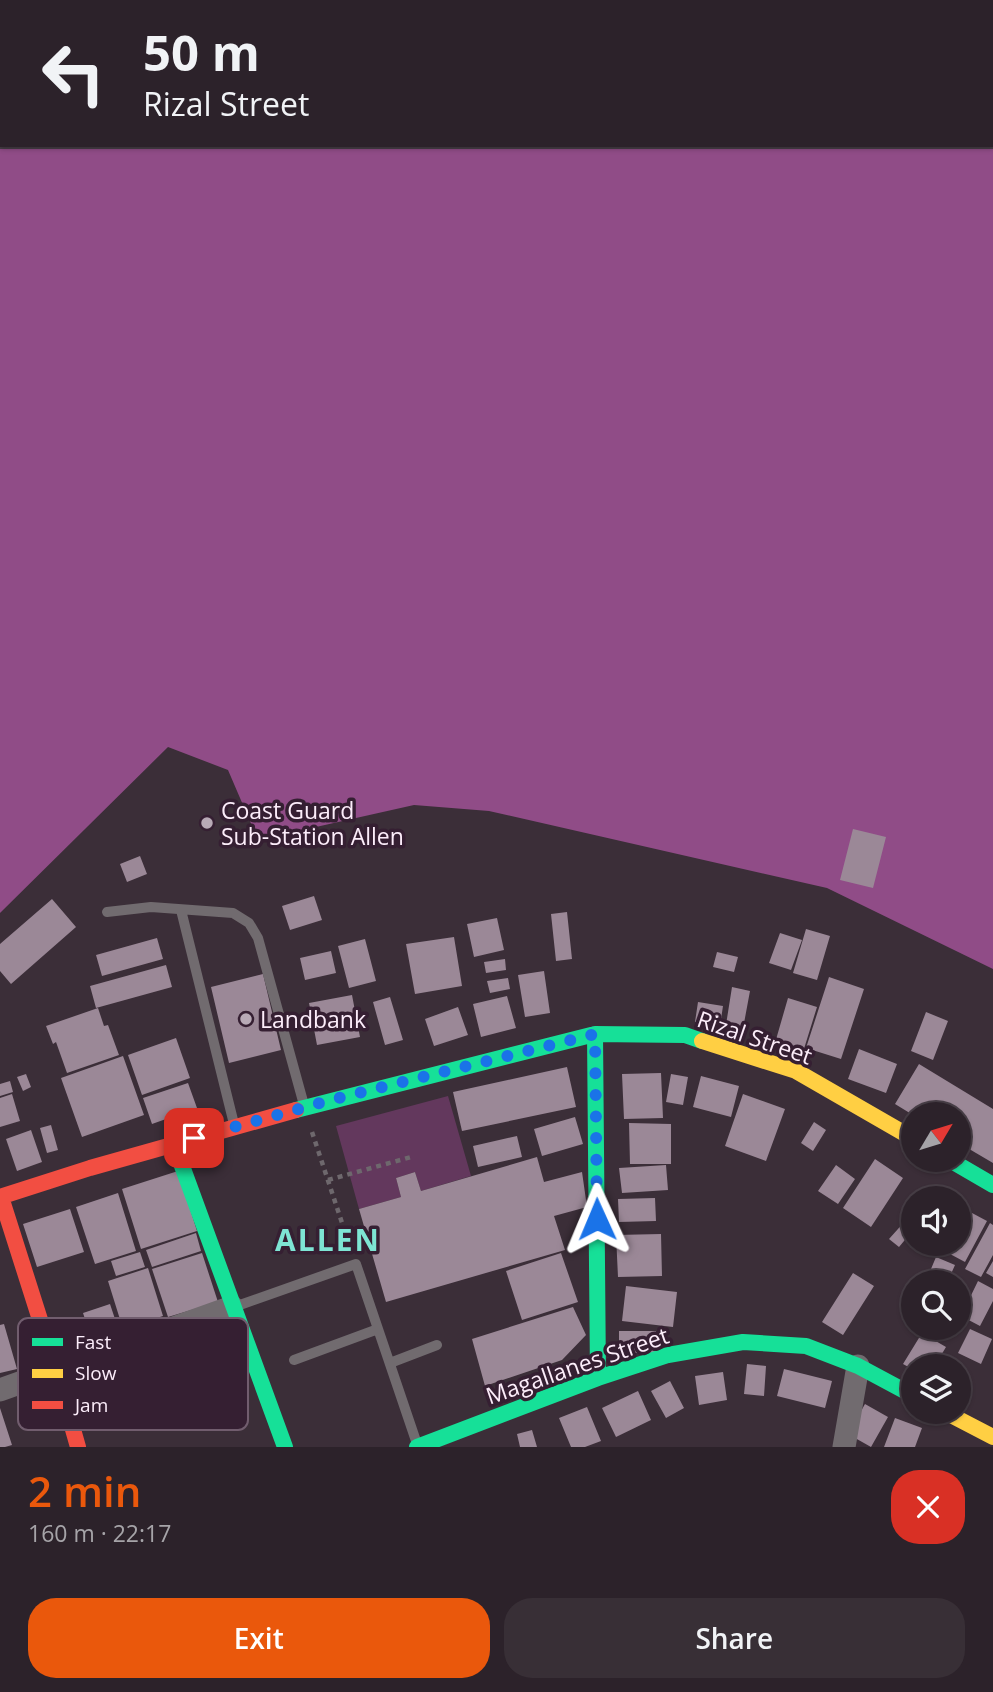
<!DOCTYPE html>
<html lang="en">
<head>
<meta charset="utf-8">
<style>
	body { margin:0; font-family:"Open Sans",sans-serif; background:#382f36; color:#f1f3f6; height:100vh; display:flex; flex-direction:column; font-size:26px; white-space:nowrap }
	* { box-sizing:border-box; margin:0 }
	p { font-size:23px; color:#a6a4a8 }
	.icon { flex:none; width:38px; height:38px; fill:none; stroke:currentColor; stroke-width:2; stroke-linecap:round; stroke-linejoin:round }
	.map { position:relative; height:1447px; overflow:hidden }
	.side { display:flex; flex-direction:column; background:#2c222a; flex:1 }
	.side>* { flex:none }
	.top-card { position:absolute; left:0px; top:0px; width:994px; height:147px; box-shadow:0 2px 5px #0004,0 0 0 2px #483f47; background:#2c222a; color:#f1f3f6; overflow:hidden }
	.needle { width:46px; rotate:52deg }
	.buttons { position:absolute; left:901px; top:1102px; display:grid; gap:14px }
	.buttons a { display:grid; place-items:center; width:70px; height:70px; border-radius:50%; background:#2c222a; box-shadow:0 2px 5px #0004,0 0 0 2px #483f47; font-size:35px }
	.pin { position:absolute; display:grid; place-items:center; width:60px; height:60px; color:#fff; margin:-30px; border-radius:14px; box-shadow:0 4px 10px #0006 }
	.me { position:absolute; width:77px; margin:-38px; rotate:359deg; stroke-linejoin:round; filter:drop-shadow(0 0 5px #0008) }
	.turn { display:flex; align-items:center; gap:24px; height:147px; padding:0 28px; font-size:32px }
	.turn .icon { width:91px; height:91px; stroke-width:2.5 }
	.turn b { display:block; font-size:49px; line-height:60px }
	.round { display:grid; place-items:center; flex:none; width:74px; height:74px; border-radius:28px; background:#382f36 }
	.headline { display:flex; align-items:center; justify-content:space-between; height:119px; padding:0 28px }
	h1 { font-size:42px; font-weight:600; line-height:52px; color:#ea580c }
	.button { display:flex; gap:14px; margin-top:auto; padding:14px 28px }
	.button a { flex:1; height:80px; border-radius:28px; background:#ea580c; color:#fff; font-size:28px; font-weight:600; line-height:80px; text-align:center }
	.button a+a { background:#382f36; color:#f1f3f6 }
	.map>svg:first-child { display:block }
	.green { fill:#63385d }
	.water { fill:#904c87; fill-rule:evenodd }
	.building { fill:#9b8897 }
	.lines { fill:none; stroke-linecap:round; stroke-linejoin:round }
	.path { stroke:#6e686d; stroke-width:4.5; stroke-dasharray:5 5; stroke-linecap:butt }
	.lane { stroke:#716b6f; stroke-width:10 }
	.street { stroke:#716b6f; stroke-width:23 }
	.fast { stroke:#16e098; stroke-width:16 }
	.slow { stroke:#ffcf43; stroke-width:16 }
	.jam { stroke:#f24e42; stroke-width:16 }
	.route { stroke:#1a73e8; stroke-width:12; stroke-dasharray:0 21.6 }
	.poi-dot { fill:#b8aab6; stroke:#351f32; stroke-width:2.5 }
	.labels { text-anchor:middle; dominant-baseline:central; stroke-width:7; stroke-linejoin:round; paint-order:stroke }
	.poi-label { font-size:23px; fill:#fcedfa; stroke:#351f32; text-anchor:start }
	.street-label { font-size:23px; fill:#fcedfa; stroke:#351f32 }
	.district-label { font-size:30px; font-weight:bold; letter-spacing:2px; fill:#7ee5d4; stroke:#351f32 }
	.key { fill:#351f32; stroke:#715d6e; stroke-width:2 }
	.key-label { font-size:19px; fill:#fcedfa }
</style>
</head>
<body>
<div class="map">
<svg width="993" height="1447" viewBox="0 0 993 1447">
	<rect width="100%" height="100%" fill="#3b2e38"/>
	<path class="green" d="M448 1096 471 1176 421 1191 415 1172 396 1178 401 1197 359 1209 336 1126Z"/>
	<path class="water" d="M0 0H993V969L827 888 489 811 414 805 258 840 228 770 168 747 0 913ZM2 2H992V145H2Z"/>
	<path class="building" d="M853 829 886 837 873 888 840 880Z
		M140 856 147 874 127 882 120 864Z
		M314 896 322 920 290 930 282 906Z
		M52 899 76 927 11 984 0 971V944Z
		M567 912 572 959 556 961 551 914Z
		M497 918 504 950 474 957 467 924Z
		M806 929 830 936 817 980 793 973Z
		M780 933 802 940 791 970 769 963Z
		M454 937 462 986 415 994 406 944Z
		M157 938 163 959 102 976 96 955Z
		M365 939 376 981 349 988 338 946Z
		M331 951 336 973 305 980 300 958Z
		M717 952 738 957 734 972 713 967Z
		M505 959 506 970 486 973 484 962Z
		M166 965 172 987 96 1008 90 986Z
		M544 971 550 1013 525 1017 518 975Z
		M263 974 281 1050 229 1063 211 987Z
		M829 977 864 989 841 1059 806 1048Z
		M508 978 510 989 490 993 487 981Z
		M732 987 750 991 742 1034 725 1031Z
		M352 995 360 1037 317 1045 309 1003Z
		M507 996 516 1028 481 1037 473 1004Z
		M390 997 403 1040 385 1045 373 1002Z
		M788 998 817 1007 803 1052 775 1043Z
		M698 1002 723 1006 720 1026 695 1022Z
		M458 1007 468 1035 434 1046 425 1019Z
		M98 1008 104 1026 108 1025 119 1055 67 1073 56 1042 53 1044 46 1026Z
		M926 1012 948 1021 933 1060 911 1051Z
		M176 1038 190 1078 142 1095 128 1055Z
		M859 1049 897 1064 886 1093 848 1079Z
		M123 1056 144 1115 82 1137 61 1078Z
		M919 1064 993 1109V1163L959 1143V1115H913L895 1104Z
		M567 1067 576 1107 462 1131 453 1092Z
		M661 1073 663 1118 624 1119 622 1074Z
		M26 1074 31 1087 23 1091 17 1077Z
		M671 1074 688 1077 683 1105 666 1102Z
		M701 1076 739 1086 731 1117 693 1107Z
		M10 1081 13 1092 0 1096V1084Z
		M188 1083 197 1108 152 1124 143 1098Z
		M12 1094 20 1121 0 1127V1098Z
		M743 1094 785 1109 766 1161 725 1146Z
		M575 1117 583 1144 542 1156 534 1129Z
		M814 1122 826 1130 813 1151 801 1143Z
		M629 1123 671 1124V1164H630Z
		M51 1125 58 1150 47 1153 40 1128Z
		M31 1130 42 1162 17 1171 6 1139Z
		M517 1136 522 1157 478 1167 473 1146Z
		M537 1157 544 1182 582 1172 587 1207 554 1216 565 1250 386 1302 359 1209 401 1197 396 1178 415 1172 421 1191Z
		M875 1159 903 1178 871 1227 843 1208Z
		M666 1165 668 1190 622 1193 619 1168Z
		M836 1165 855 1179 838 1204 818 1191Z
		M178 1171 197 1231 141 1249 122 1189Z
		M923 1187 934 1196 932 1199H914Z
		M118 1193 136 1251 95 1264 76 1207Z
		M655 1198 656 1221 619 1222 618 1199Z
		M914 1200V1217L905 1211Z
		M70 1209 84 1252 37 1267 23 1224Z
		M972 1213 987 1221 965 1262 950 1254 955 1244H959V1237Z
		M906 1220 914 1226V1229L899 1247 889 1239Z
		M990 1223 993 1225V1255L981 1277 965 1269Z
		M196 1233 201 1251 152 1267 146 1250Z
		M661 1234 662 1276 618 1277 616 1235Z
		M140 1252 145 1267 116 1276 111 1261Z
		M202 1253 218 1302 168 1317 152 1269Z
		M561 1253 578 1302 522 1320 506 1271Z
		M936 1257 955 1265 947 1283H931L926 1281Z
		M993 1261V1277L986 1273Z
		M148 1268 163 1316 123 1329 108 1281Z
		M853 1273 874 1286 843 1335 822 1322Z
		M978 1281 993 1289V1301L980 1326 961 1316Z
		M626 1286 677 1292 673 1327 622 1321Z
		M110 1304 121 1337 94 1346 83 1313Z
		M573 1307 586 1335 562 1360 485 1386 472 1339Z
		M4 1324 17 1369 0 1373V1325Z
		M970 1329 992 1339 981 1364 958 1353Z
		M619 1331H656V1353H619Z
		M922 1333 946 1347 934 1367H914V1370L903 1364Z
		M747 1364 766 1366 764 1396 744 1394Z
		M784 1369 832 1381 825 1408 777 1396Z
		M723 1372 727 1400 699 1405 695 1376Z
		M670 1381 684 1408 666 1418 651 1391Z
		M638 1391 651 1420 616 1437 602 1408Z
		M865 1404 888 1417 871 1447 848 1434Z
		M587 1407 601 1441 585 1447H571L559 1418Z
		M0 1408 12 1445 5 1447H0Z
		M895 1418 922 1428 915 1447H884Z
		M532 1430 537 1447H520L517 1434Z"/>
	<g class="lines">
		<path class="path" d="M312 1132 351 1250
			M328 1180 411 1157"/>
		<path class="lane" d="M181 910 234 1124
			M107 912 151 907 233 913 249 923 258 938 304 1105
			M237 1306 356 1264 416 1441
			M294 1360 378 1329
			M390 1363 437 1345"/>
		<path class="street" d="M0 1390 232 1307
			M844 1447 858 1366"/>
		<path class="fast" d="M595 1034 598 1378
			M296 1110 595 1034 685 1035 702 1041
			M174 1144 285 1447
			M950 1160 993 1185
			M417 1447 598 1378 668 1355 743 1342 806 1346 858 1366 914 1396"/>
		<path class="slow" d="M702 1041 796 1071 914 1139
			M945 1412 993 1437"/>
		<path class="jam" d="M0 1197 90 1168 296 1110
			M1 1197 56 1370 78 1447"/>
	</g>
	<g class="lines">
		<path class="route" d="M194 1138 331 1100 595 1034 597 1219"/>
	</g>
	<g class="poi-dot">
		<circle cx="207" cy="823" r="7"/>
		<circle cx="246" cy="1019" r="7"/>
	</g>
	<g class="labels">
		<g class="poi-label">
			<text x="221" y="810">Coast Guard<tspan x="221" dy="26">Sub-Station Allen</tspan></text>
			<text x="260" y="1019">Landbank</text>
		</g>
		<g class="street-label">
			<text transform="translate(755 1037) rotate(19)">Rizal Street</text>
			<text transform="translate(577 1365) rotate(-19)">Magallanes Street</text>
		</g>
		<g class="district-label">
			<text x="328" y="1239">ALLEN</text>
		</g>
	</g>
	<rect x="18" y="1318" width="230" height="112" rx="10" class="key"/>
	<rect x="32" y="1338" width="31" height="8" fill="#16e098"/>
	<rect x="32" y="1369" width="31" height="9" fill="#ffcf43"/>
	<rect x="32" y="1401" width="31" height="8" fill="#f24e42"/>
	<g class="key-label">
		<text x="75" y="1349">Fast</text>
		<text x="75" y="1380">Slow</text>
		<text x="75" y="1412">Jam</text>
	</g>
</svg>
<div class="buttons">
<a><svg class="needle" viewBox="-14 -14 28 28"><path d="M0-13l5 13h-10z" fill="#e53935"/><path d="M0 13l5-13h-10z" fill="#a6a4a8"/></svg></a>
<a><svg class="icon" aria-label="sound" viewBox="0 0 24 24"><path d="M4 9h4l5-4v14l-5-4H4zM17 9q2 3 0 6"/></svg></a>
<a><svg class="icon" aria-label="search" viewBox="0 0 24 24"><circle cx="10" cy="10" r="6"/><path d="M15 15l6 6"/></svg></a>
<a><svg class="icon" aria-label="layers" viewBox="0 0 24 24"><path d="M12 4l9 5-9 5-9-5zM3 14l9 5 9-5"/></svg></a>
</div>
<div class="pin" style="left:194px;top:1138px;background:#d93025"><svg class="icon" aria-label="arrive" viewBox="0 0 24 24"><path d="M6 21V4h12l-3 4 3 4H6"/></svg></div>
<svg class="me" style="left:597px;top:1219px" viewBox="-20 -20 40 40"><path d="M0-17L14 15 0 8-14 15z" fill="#1a73e8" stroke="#fff" stroke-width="4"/></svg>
<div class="top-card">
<div class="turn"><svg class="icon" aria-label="left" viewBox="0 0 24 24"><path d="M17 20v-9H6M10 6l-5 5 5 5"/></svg><div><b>50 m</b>Rizal Street</div></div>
</div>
</div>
<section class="side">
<div class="headline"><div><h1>2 min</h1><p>160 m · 22:17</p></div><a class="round" style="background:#d93025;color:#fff"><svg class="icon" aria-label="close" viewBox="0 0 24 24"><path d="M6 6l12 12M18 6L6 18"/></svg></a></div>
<div class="button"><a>Exit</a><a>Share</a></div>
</section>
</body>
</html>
